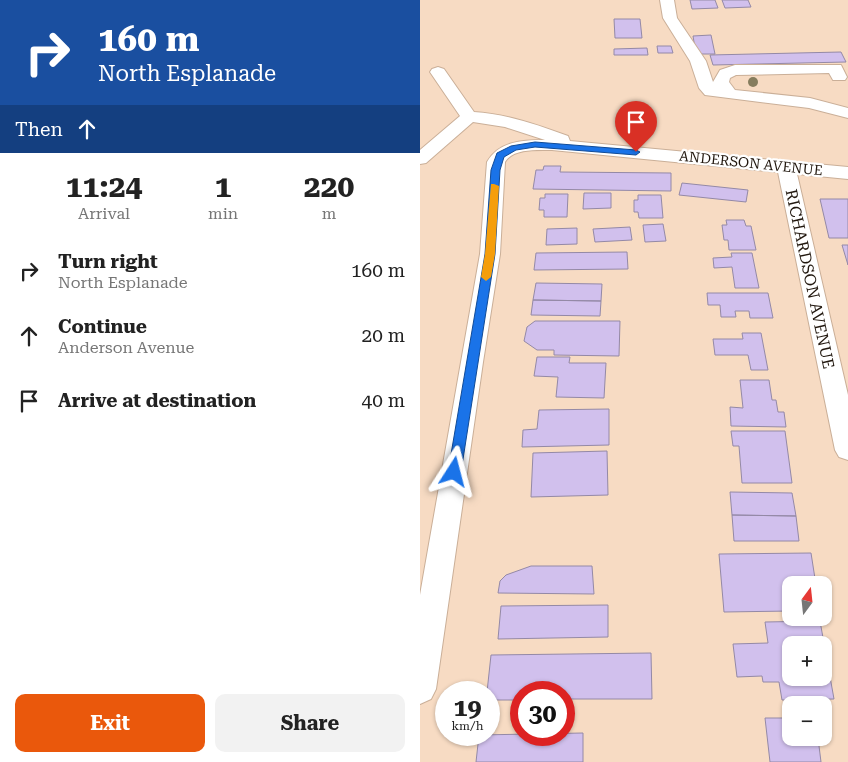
<!DOCTYPE html>
<html lang="en">
<head>
<meta charset="utf-8">
<style>
	body { margin:0; font-family:"Roboto Serif",serif; background:#f2f2f2; color:#222; height:100vh; display:flex; flex-direction:column; font-size:19px; white-space:nowrap }
	* { box-sizing:border-box; margin:0 }
	p { font-size:16px; color:#767676 }
	.icon { flex:none; width:28px; height:28px; fill:none; stroke:currentColor; stroke-width:2; stroke-linecap:round; stroke-linejoin:round }
	.map { position:relative; flex:1; overflow:hidden }
	.details { display:flex; flex-direction:column; background:#fff; width:420px }
	.details>* { flex:none }
	.guide { background:#1a4fa0; color:#fff; overflow:hidden }
	.needle { width:32px; rotate:15deg }
	.tools { position:absolute; left:362px; top:576px; display:grid; gap:10px }
	.tools a { display:grid; place-items:center; width:50px; height:50px; border-radius:10px; background:#fff; box-shadow:0 1px 4px #0004; font-size:25px }
	.speed { position:absolute; left:15px; top:681px; display:flex; gap:10px; font-size:25px; font-weight:700; text-align:center }
	.speed>* { display:grid; place-content:center; width:65px; height:65px; border-radius:50%; background:#fff; box-shadow:0 1px 4px #0004; line-height:1 }
	.speed small { font-size:12px; font-weight:400 }
	.speed .limit { border:8px solid #d22; background:#fff; color:#111 }
	.pin { position:absolute; display:grid; place-items:center; width:42px; height:42px; color:#fff; margin:-51px -21px; border-radius:50% 50% 50% 0; rotate:-45deg; box-shadow:0 0 5px #0007 }
	.pin .icon { rotate:45deg }
	.me { position:absolute; width:55px; margin:-28px; rotate:9deg; stroke-linejoin:round; filter:drop-shadow(0 0 4px #0008) }
	.turn { display:flex; align-items:center; gap:18px; height:105px; padding:0 15px; font-size:22px }
	.turn .icon { width:65px; height:65px; stroke-width:2.5 }
	.turn b { display:block; font-size:35px; line-height:42px }
	.then { display:flex; align-items:center; height:48px; padding:0 15px; background:#0003; gap:10px; font-size:19px }
	.eta { display:flex; justify-content:space-evenly; align-items:center; height:85px; text-align:center }
	.eta b { font-size:30px; font-weight:700; line-height:35px }
	.primary-button { display:flex; gap:10px; margin-top:auto; padding:10px 15px }
	.primary-button a { flex:1; height:58px; border-radius:10px; background:#ea580c; color:#fff; font-size:20px; font-weight:700; line-height:58px; text-align:center }
	.primary-button a+a { background:#f2f2f2; color:#222 }
	ul { padding:0; list-style:none }
	li { display:flex; align-items:center; gap:15px; height:65px; padding:0 15px }
	li div { flex:1 }
	li b { display:block; font-size:19px }
	li em { font-style:normal }
	main { display:flex; flex:1; min-height:0 }
	.map>svg:first-child { display:block }
	.building { fill:#d1c0ed; stroke:#9489a6; fill-rule:evenodd }
	.lines { fill:none; stroke-linecap:round; stroke-linejoin:round }
	.minor-casing { stroke:#caaf98; stroke-width:2 }
	.minor { fill:#fff; fill-rule:evenodd }
	.tree { fill:#867d5e }
	.route { fill:#1a73e8; stroke:#114b97 }
	.slow { fill:#f59e0b }
	.labels { text-anchor:middle; dominant-baseline:central; stroke-width:4.5; stroke-linejoin:round; paint-order:stroke }
	.far-street-label { font-size:14px; fill:#21170e; stroke:#fff }
	.street-label { font-size:16px; fill:#21170e; stroke:#fff }
</style>
</head>
<body>
<main>
<section class="details">
<div class="guide">
<div class="turn"><svg class="icon" aria-label="right" viewBox="0 0 24 24"><path d="M7 20v-9h11M14 6l5 5-5 5"/></svg><div><b>160 m</b>North Esplanade</div></div>
<div class="then">Then<svg class="icon" aria-label="ahead" viewBox="0 0 24 24"><path d="M12 20V5M6 11l6-6 6 6"/></svg></div>
</div>
<div class="eta">
<div><b>11:24</b><p>Arrival</p></div>
<div><b>1</b><p>min</p></div>
<div><b>220</b><p>m</p></div>
</div>
<ul>
<li><svg class="icon" aria-label="right" viewBox="0 0 24 24"><path d="M7 20v-9h11M14 6l5 5-5 5"/></svg><div><b>Turn right</b><p>North Esplanade</p></div><em>160 m</em></li>
<li><svg class="icon" aria-label="ahead" viewBox="0 0 24 24"><path d="M12 20V5M6 11l6-6 6 6"/></svg><div><b>Continue</b><p>Anderson Avenue</p></div><em>20 m</em></li>
<li><svg class="icon" aria-label="arrive" viewBox="0 0 24 24"><path d="M6 21V4h12l-3 4 3 4H6"/></svg><div><b>Arrive at destination</b></div><em>40 m</em></li>
</ul>
<div class="primary-button"><a>Exit</a><a>Share</a></div>
</section>
<div class="map">
<svg width="428" height="762" viewBox="0 0 428 762">
	<rect width="100%" height="100%" fill="#f7dbc3"/>
	<path class="building" d="M270 0H295L298 8 272 9Z
		M302 0H328L331 7 305 8Z
		M194 19H220L222 38H195Z
		M291 35 295 54H276L273 36Z
		M237 46H251L253 53H238Z
		M227 48 228 55H194V49Z
		M421 52 426 62 293 65 290 55Z
		M124 166H141L140 172 251 173V191L113 189 116 170H123Z
		M262 183 328 190 326 202 259 195Z
		M164 193H191V208L163 209Z
		M125 194H148L147 217H124V210H119L120 198H125Z
		M218 195H241L243 218H219L218 212H214V200H218Z
		M400 199H428V238H409Z
		M306 220H324L326 226H331L336 250H309L308 240H304L302 225H307Z
		M243 224 246 241 225 242 223 225Z
		M210 227 212 240 175 242 173 229Z
		M157 228V244L126 245 127 229Z
		M422 245H428V265Z
		M207 252 208 269 114 270 116 253Z
		M311 253H332L339 288H315L312 267 294 268 293 258 312 257Z
		M116 283 182 284 181 301 113 300Z
		M287 293H348L353 318H330L329 311H315L316 317H301L300 305H288Z
		M113 300 181 301 180 316 111 315Z
		M115 321H200L199 356 134 355V350H117L104 341 107 327Z
		M322 333H341L348 370H331L328 355H295L293 339H323Z
		M117 357H150L149 363H186L184 398 136 397 138 377 114 376Z
		M320 380H349L352 400H356L358 412H364L366 427 311 426 310 407 323 408Z
		M189 409V445L102 447 103 430 117 429 119 410Z
		M311 431H365L372 483H322L319 446H313Z
		M187 451 188 495 111 497 113 453Z
		M310 492 372 493 376 516 312 515Z
		M312 515 376 516 379 541H314Z
		M391 553 396 585H371V611L304 612 299 554Z
		M111 566H172L174 594 78 593 80 581 86 575Z
		M188 605V637L78 639 81 606Z
		M400 621 414 699 362 700 359 682H343L342 676 317 677 313 644 348 643 345 622ZM371 645H404V678H371Z
		M231 653 232 699H144V692H101V700H69L67 692 71 655Z
		M345 718H371V738H398L401 762H350Z
		M163 733V762H56L59 735Z"/>
	<g class="lines">
		<defs>
			<path id="minor" d="M240 0H254L257 18 286 61 293 82 300 70 315 65H421L427 77 425 80H413L409 73 316 75 310 78 309 82 315 90 390 98 428 108V118L389 108 285 95 279 88 270 61 243 18Z
				M18 67 24 69 54 112C87 114 118 125 148 136L150 141 428 167V179L377 174 428 395V460L419 457 415 450 358 172 132 150C118 150 93 148 85 162L80 254 63 362 16 689 11 699 0 704V595L60 254 67 162C79 141 103 140 125 140L85 127 53 122 6 163 0 164V150L40 116 10 72 12 69Z"/>
		</defs>
		<use href="#minor" class="minor-casing"/>
		<use href="#minor" class="minor"/>
	</g>
	<circle class="tree" cx="333" cy="82" r="5"/>
	<path class="route" d="M115 142 216 150 220 152 216 155 115 147 96 150 84 157 80 170 75 254 41 472 39 475H30L28 472 65 254 71 170 77 153 91 146Z"/>
	<path class="slow" d="M71 184H74L79 186 75 254 71 277 66 281 61 277 65 254Z"/>
	<g class="labels">
		<g class="far-street-label">
			<text transform="translate(331 163) rotate(6)">ANDERSON AVENUE</text>
		</g>
		<g class="street-label">
			<text transform="translate(390 279) rotate(78)">RICHARDSON AVENUE</text>
		</g>
	</g>
</svg>
<div class="tools">
<a><svg class="needle" viewBox="-14 -14 28 28"><path d="M0-13l5 13h-10z" fill="#e53935"/><path d="M0 13l5-13h-10z" fill="#767676"/></svg></a>
<a>+</a>
<a>−</a>
</div>
<div class="speed"><div>19<small>km/h</small></div><div class="limit">30</div></div>
<div class="pin" style="left:216px;top:152px;background:#d93025"><svg class="icon" aria-label="arrive" viewBox="0 0 24 24"><path d="M6 21V4h12l-3 4 3 4H6"/></svg></div>
<svg class="me" style="left:34px;top:472px" viewBox="-20 -20 40 40"><path d="M0-17L14 15 0 8-14 15z" fill="#1a73e8" stroke="#fff" stroke-width="4"/></svg>
</div>
</main>
</body>
</html>
